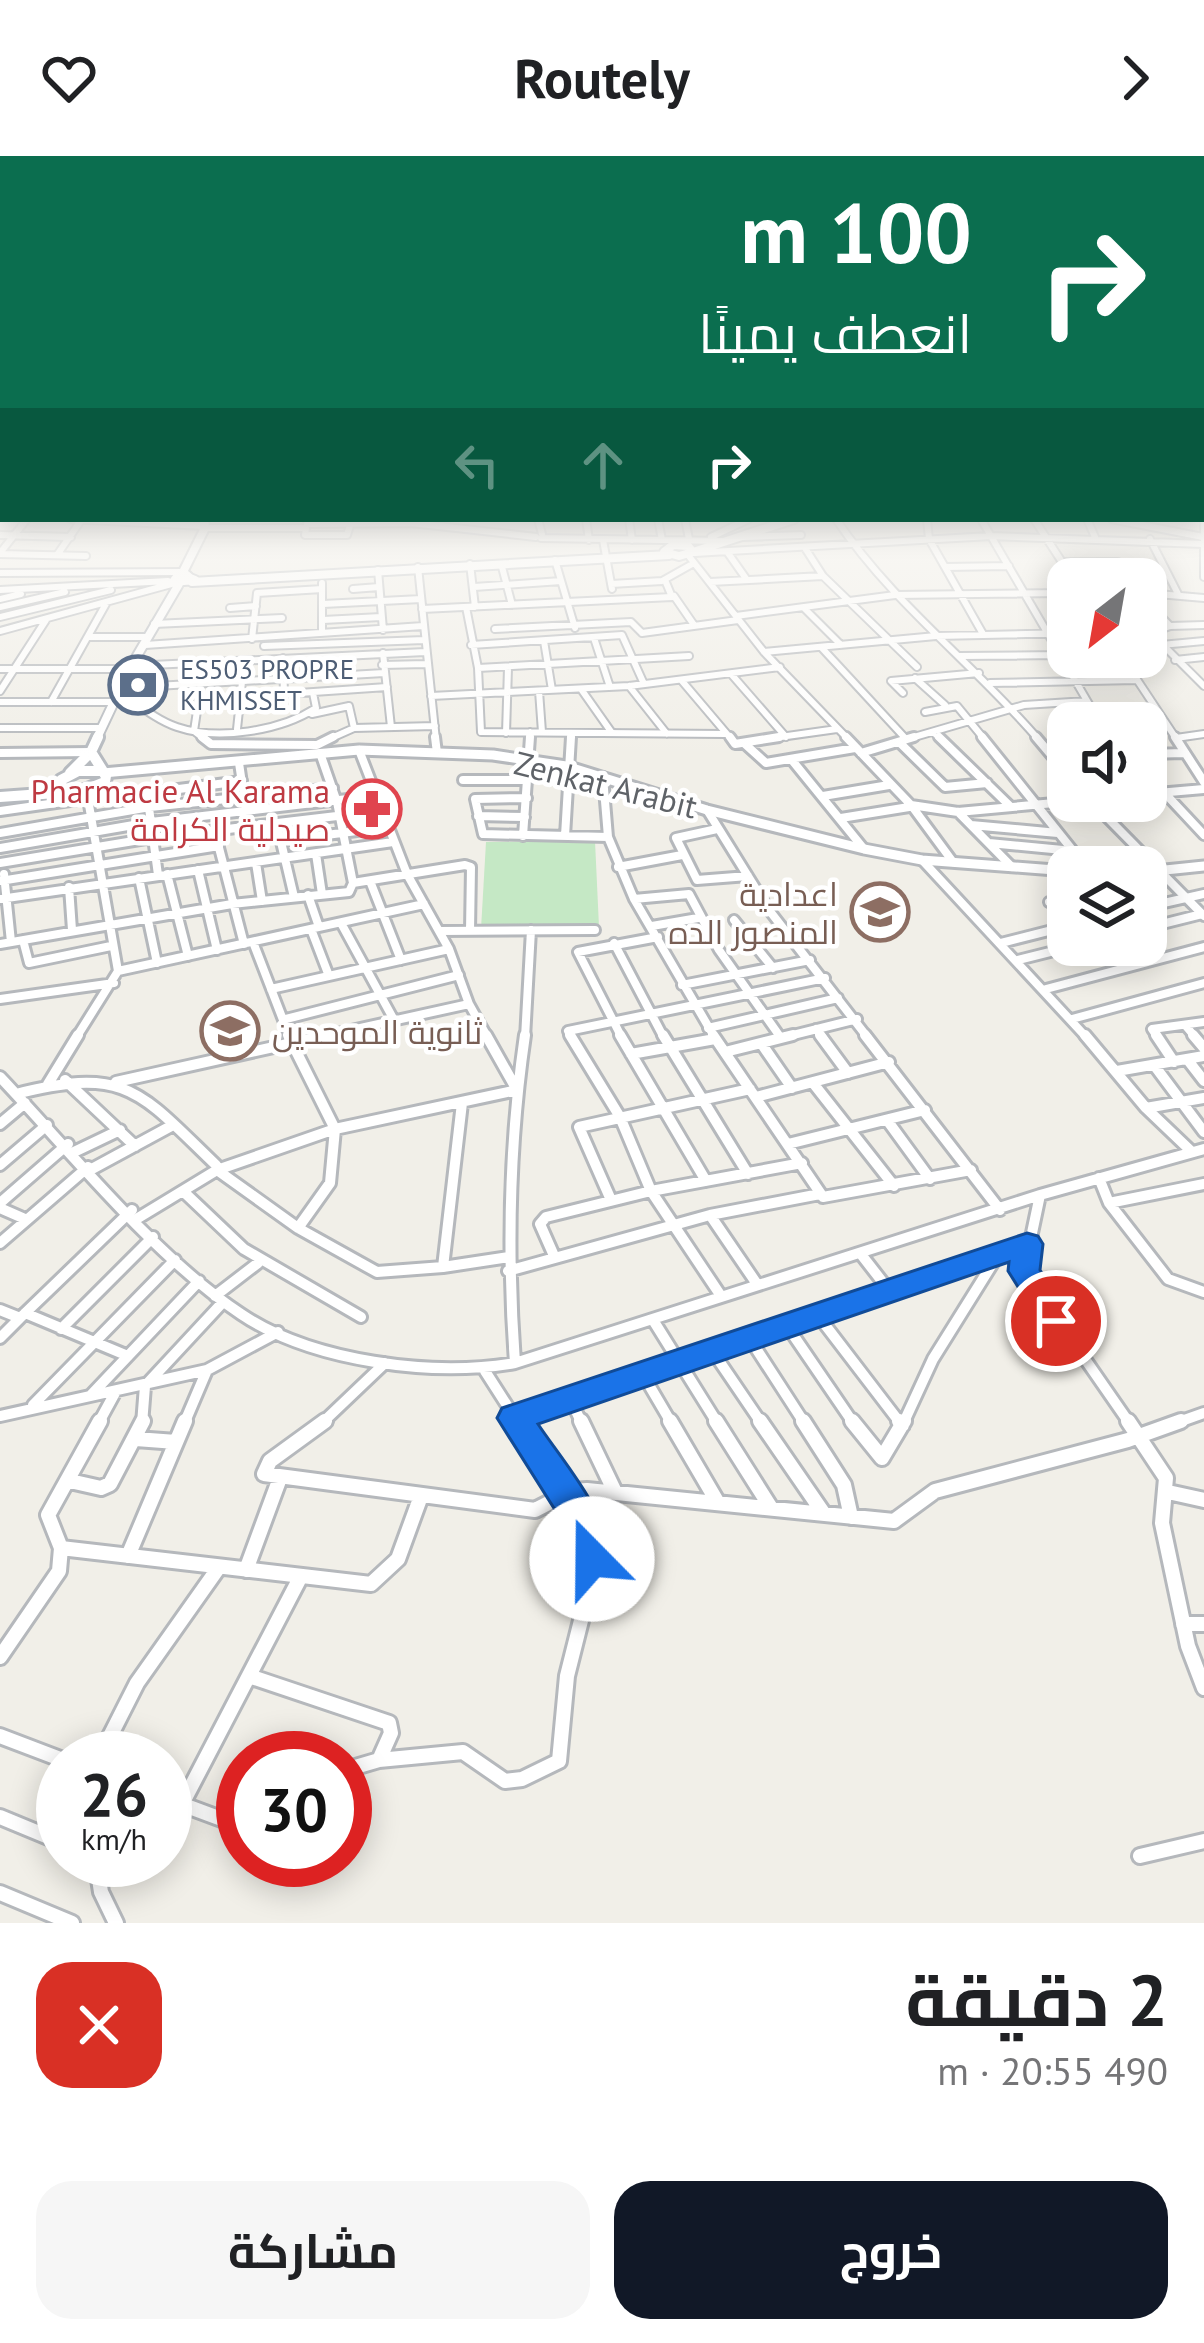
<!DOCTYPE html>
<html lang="ar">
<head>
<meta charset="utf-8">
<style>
	body { margin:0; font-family:"PT Sans",Cairo,sans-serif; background:#f6f6f6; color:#202124; direction:rtl; height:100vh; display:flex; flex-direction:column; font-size:45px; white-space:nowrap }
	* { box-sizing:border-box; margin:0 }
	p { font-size:39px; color:#757577 }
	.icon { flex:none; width:66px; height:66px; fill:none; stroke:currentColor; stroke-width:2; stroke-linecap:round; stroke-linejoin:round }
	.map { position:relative; height:1767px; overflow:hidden; direction:ltr }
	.sheet { display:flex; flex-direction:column; background:#fff; flex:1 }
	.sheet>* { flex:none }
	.guide { position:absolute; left:0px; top:0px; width:1206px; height:366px; box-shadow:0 6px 30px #0003; direction:rtl; background:#0b6e4f; color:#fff; overflow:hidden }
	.needle { width:78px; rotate:211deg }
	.buttons { position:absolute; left:1047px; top:402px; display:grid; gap:24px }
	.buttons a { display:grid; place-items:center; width:120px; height:120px; border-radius:24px; background:#fff; box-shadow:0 6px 30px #0003; font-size:60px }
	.speed { position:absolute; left:36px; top:1575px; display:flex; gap:24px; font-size:60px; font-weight:700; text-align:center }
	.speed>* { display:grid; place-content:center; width:156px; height:156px; border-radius:50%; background:#fff; box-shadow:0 6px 30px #0003; line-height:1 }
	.speed small { font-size:30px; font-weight:400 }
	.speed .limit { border:18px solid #d22; background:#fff; color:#111 }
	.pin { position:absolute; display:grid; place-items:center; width:102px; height:102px; color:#fff; margin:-51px; border:6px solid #fff; border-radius:50%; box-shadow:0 3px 12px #0007 }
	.me { position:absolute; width:132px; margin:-66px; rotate:338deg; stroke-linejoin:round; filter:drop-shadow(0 0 9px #0008) }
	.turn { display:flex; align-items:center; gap:42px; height:252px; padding:0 36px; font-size:54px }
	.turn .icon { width:156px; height:156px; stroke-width:2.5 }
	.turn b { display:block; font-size:84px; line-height:102px }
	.lanes { display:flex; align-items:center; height:114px; padding:0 36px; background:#0003; justify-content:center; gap:60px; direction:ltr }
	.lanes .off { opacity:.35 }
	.round { display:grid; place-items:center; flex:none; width:126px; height:126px; border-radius:36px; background:#f6f6f6 }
	.head { display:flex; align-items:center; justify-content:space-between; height:204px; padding:0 36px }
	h1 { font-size:72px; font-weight:700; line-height:90px }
	.cta { display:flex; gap:24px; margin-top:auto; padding:24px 36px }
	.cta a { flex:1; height:138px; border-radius:36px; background:#111827; color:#fff; font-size:48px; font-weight:700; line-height:138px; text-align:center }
	.cta a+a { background:#f6f6f6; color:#202124 }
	header { display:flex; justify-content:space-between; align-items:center; height:156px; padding:0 36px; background:#fff; font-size:54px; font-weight:700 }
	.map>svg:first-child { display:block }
	.green { fill:#c5e8c5 }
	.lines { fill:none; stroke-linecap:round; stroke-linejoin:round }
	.minor-far3-casing { stroke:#b5b8bc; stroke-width:10 }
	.minor-far2-casing { stroke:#b5b8bc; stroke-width:14 }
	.minor-far1-casing { stroke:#b5b8bc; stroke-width:16 }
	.minor-casing { stroke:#b5b8bc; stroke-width:20 }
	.tertiary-far1-casing { stroke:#b5b8bc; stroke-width:12 }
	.tertiary-casing { stroke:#b5b8bc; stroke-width:15 }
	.secondary-far1-casing { stroke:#b6babf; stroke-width:12 }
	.secondary-casing { stroke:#b6babf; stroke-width:16 }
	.minor-far3 { stroke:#fff; stroke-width:6 }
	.minor-far2 { stroke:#fff; stroke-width:8 }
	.minor-far1 { stroke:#fff; stroke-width:10 }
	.minor { stroke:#fff; stroke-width:14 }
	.tertiary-far1 { stroke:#fff; stroke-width:8 }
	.tertiary { stroke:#fff; stroke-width:9 }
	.secondary-far1 { stroke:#fff; stroke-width:8 }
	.secondary { stroke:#fff; stroke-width:10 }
	.route { fill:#1a73e8; stroke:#114b97; stroke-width:3 }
	.labels { text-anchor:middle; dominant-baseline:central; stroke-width:9; stroke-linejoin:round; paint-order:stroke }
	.far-service-label { font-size:27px; fill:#4e5e75; stroke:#fff; text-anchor:start }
	.street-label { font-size:33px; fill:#5f6368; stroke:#fff }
	.health-label { font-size:33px; fill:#be3a42; stroke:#fff; text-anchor:end }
	.education-label { font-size:33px; fill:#785e54; stroke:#fff; text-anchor:end }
</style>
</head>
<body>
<header><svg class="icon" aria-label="forward" viewBox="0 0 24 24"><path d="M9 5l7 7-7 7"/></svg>Routely<svg class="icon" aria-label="heart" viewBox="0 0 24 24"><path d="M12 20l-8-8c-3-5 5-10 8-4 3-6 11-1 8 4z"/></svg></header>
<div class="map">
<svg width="1204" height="1767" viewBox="0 0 1204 1767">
	<rect width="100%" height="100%" fill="#f1efe8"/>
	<path class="green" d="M595 685 599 771 481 773 486 686Z"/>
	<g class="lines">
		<defs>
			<path id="minor-far3" d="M1204 359V421
				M70 363 204 370
				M538 363 542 378
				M586 363 589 384
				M629 363 632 384
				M658 363 662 384
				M685 363 689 383
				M836 363C892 447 974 508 1039 584
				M927 363 929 383 983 478
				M981 363 1100 567
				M1034 363 1073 423
				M1087 363 1095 381
				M1111 363 1203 381
				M307 368 411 367 536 381
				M205 372H306L305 379H347L352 363
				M0 379 71 381
				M711 381 749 363
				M741 381 801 379
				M541 382 726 385
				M1150 383 1178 438
				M603 384 612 433
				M805 392 823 420 917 511
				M0 397 27 363
				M694 397 991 380 1203 388
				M728 397 747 424
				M0 398 86 400
				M57 399 82 363
				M688 399 764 496 849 584
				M555 404 575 472
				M1061 406H1118L1129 417 1118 422H1072
				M470 408 475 451
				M418 411 436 584
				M502 411 512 449
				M945 411 1009 410
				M378 414 383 474
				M0 417 183 416
				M710 426 823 420
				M322 427V476
				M611 428 662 425 694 407
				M474 431 561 425
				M353 433 379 431
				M0 434 168 425
				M257 437 322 433
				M1146 437 1204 442
				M1150 437 1158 448 1153 452 1170 470
				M674 440 694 469
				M0 443 21 438
				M323 448 421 443
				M0 451 65 436
				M466 451 478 512 481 576 726 578
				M230 452 256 450
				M804 452 841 489
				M422 453 672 441 665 424
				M736 460 895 439 1068 437
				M0 461 111 434
				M323 464 381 461
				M154 468 282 462
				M1204 469 1170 470 1151 477 1204 530
				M495 473 631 466 642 477
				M0 475 175 427
				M642 477 738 464
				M89 481H148
				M594 482 610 531
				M252 483 257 437
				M544 485 552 534
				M145 489 423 470
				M471 489 622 479 644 528
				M1161 489 1204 485
				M264 490 424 484
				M821 491 906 583
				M764 496 936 480 1068 477
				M383 497 391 571
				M960 500 1061 499
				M1122 501 1177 584
				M283 502 284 538 387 531
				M1175 504 1204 501
				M382 509 426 508
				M131 510 425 496
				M478 512 689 500
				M0 513H131
				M732 519 786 581
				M915 522 945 549
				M682 525 732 584
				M990 527 1137 524
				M629 530 667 578
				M121 532 384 517
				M581 533 612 577
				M0 535 46 464
				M539 535 542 576
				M120 536C138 548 156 564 177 571 218 585 280 575 316 552L313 537
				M903 537 891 525 979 517
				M431 540 629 530 780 511
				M0 546H114
				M51 546 107 446
				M925 556 957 550 985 584
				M312 558 349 550 354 572
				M0 572H101
				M237 573 242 526
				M194 575 206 584
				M194 575 201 528
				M933 576 942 584
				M506 577 508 512
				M1176 582 1204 578
				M327 584 354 572 435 570
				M529 584 530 576
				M571 584V578
				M759 584 837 573
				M904 584 1024 549 1087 545"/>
			<path id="minor-far2" d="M202 581 211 588 317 589 333 581
				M435 581 437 597
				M730 581 735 588 779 581
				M846 581 911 649 953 706
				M939 581 1011 651
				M982 581 1086 711
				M1036 581 1068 619
				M1175 581 1204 626
				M899 586 945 631 987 627
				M745 588 766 607 855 592
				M359 594 407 718 449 793 469 848 488 882
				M0 597 91 596
				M320 597 337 646 353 727
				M861 597 914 581
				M1146 598 1184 597
				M791 603 864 693
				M239 607 247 661
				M1146 617 1204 679
				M603 621 608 681 634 743 715 882
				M463 624H526
				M1146 638 1204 633
				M823 640 889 629
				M527 642 475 643 483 678 608 681
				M94 643 147 637
				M1091 645 1204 760
				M911 649 958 656 1076 645
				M707 654 769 754 868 882
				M0 655 84 643
				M958 656 1012 711
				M478 660 525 661
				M841 662 909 651
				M277 669 294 741
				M971 669 1058 677
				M717 673 676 682 697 724 748 720
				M0 677 150 651 333 632
				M523 680 530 581
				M565 680 571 581
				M281 685 387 671
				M989 687 1073 695
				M218 688 244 788
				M0 692 151 666 373 640
				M316 698 322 738
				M922 704 1087 882
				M0 707 152 682 379 655
				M256 707 262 745
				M618 711 682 699
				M198 714 217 794
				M4 718 11 786
				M167 718 188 800
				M158 719 147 637 242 625
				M139 722 157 807
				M0 725 219 690
				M370 725 401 804
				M69 731 72 774
				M308 739 319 771
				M0 743 393 686
				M634 743 689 738 719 794 781 882
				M1049 746 1068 743
				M1146 751 1204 738
				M734 764 773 812
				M341 767 394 864
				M652 770 698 762
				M1146 772 1202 758
				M311 773 329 820
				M440 775 595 774
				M23 784 29 807 111 790
				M253 786 290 882
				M614 787 664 882
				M1001 787 1068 770
				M0 788 232 748 349 736 353 727 465 709 471 711 470 775
				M1018 804 1078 789
				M118 815 424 748
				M682 829 810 804
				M271 833 449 793
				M1046 833 1204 791
				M0 843 114 827
				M286 863 459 819
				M1072 863 1204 827
				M1185 869 1196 882
				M708 872 838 842
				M816 873 823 882
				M76 882 118 815 89 649 80 636
				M315 882 469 848
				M525 882 531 774
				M572 882 568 875 825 822
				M622 882 578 796 658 781
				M781 882 857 863
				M1158 882 1152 873 1204 866"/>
			<path id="minor-far1" d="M570 879 620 961 651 1035 721 1140
				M620 879 706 1025
				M663 879 748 1018
				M713 879 823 1041 971 1014
				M820 879 848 917
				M865 879 1000 1054
				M1085 879 1146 952 1192 996
				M1156 879 1174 906
				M1193 879 1204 892
				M761 887 792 932
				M725 896 793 879
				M631 898 715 883
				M1187 903 1204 925
				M1154 909 1204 976
				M1117 915 1204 900
				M0 921C72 997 155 1101 241 1158 312 1206 433 1221 515 1207L1040 1039 1204 993
				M65 924 135 990
				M116 926 328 879
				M813 927 894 1030
				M48 928 78 879
				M16 938C127 910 139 935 216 1009L217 1014 138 1062
				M756 941 889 906
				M462 947 443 1111 509 1101
				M1146 952 1204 942
				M887 964 930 1023
				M0 968 25 947
				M788 988 925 954
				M74 996 120 974
				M0 1009 47 969
				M90 1014 173 969
				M217 1014 335 973 288 879
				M217 1014 298 1072 377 1116 443 1111
				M1099 1022 1109 1047 1168 1123 1204 1136
				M184 1036 244 1093 361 1161
				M1040 1039 1024 1115 1130 1268
				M611 1044 579 971 750 933
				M0 1047 68 988
				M1109 1047 1204 1028
				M0 1052 25 1063
				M710 1059 757 1128
				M298 1072 330 1027 335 973 517 934 486 879
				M0 1087 88 1011
				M860 1097 888 1133
				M555 1102 540 1068 546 1061 651 1035 802 1007
				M508 1115 710 1059 820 1038
				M215 1140 258 1107
				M0 1154 20 1162 132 1054
				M25 1157 128 1200
				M816 1157 901 1268
				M653 1164 718 1268
				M785 1167 854 1268
				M61 1173 153 1081
				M748 1180 805 1268
				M0 1182 20 1162
				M711 1193 762 1268
				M515 1207C507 1097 509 988 525 879
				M485 1215 519 1268
				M642 1217 672 1268
				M91 1239 199 1125
				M570 1242 582 1268
				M33 1249 175 1104
				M0 1260 207 1214 278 1176
				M515 1262 1027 1088
				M98 1268 116 1235
				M142 1268 145 1230 223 1146
				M184 1268 207 1214
				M321 1268 385 1207
				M903 1268 933 1203 996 1102
				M1173 1268 1204 1257"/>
			<path id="minor" d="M325 1265 270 1305 264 1318 535 1354 572 1335 587 1334 894 1365 935 1335 1128 1284 1181 1265
				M581 1265 615 1336
				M670 1265 718 1347
				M716 1265 771 1352
				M760 1265 824 1358
				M803 1265 844 1329 851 1361
				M852 1265 882 1302 904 1265
				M899 1265 902 1269
				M1128 1265 1166 1322 1162 1367 1188 1490 1204 1532
				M136 1283 176 1286
				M70 1325 101 1332 110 1328 143 1265
				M1168 1336 1204 1344
				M61 1392 371 1428 398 1403 421 1340
				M128 1400 185 1265
				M246 1414 280 1322
				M1183 1468H1204
				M0 1501 59 1415 61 1392 48 1359 100 1265
				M249 1520 389 1567 391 1577 379 1604
				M0 1580 63 1604
				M99 1602 137 1527 219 1411
				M345 1614 379 1604 463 1596 505 1625 522 1623 559 1605 567 1520 593 1417 592 1387 517 1265
				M165 1642 243 1671
				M182 1648 301 1420
				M0 1661 63 1687
				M1140 1700 1204 1685
				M96 1704 101 1736 116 1767
				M0 1737 72 1767"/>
			<path id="tertiary-far1" d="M188 420 183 416 205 372 204 363"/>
			<path id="tertiary" d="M103 617 359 594 493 599 566 610 707 654 864 693 922 704 1068 715
				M1146 716 1204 710"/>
			<path id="secondary-far1" d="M673 389 688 390 693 396 679 400 664 396Z
				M693 396 794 363
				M185 420 195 424 173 426 176 422Z
				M192 426 669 399
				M96 584 131 510 179 428"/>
			<path id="secondary" d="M91 596 106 620 105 626 80 636 61 631V624L78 615H100
				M70 617 91 596 98 581
				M0 641 70 636"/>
		</defs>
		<use href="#minor-far3" class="minor-far3-casing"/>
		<use href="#minor-far2" class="minor-far2-casing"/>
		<use href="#minor-far1" class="minor-far1-casing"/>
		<use href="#minor" class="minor-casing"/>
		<use href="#tertiary-far1" class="tertiary-far1-casing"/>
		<use href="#tertiary" class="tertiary-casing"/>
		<use href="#secondary-far1" class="secondary-far1-casing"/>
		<use href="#secondary" class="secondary-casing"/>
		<use href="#minor-far3" class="minor-far3"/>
		<use href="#minor-far2" class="minor-far2"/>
		<use href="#minor-far1" class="minor-far1"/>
		<use href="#minor" class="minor"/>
		<use href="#tertiary-far1" class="tertiary-far1"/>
		<use href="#tertiary" class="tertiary"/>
		<use href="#secondary-far1" class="secondary-far1"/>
		<use href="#secondary" class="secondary"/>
	</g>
	<linearGradient id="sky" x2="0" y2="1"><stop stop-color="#8fc3f1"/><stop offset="0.59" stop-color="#f9f8f5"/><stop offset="1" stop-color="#f9f8f5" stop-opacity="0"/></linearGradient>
	<rect width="1204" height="601" fill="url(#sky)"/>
	<path class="route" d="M1027 1077 1038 1080 1043 1088 1040 1114 1073 1165 1068 1174 1056 1178 1045 1174 1008 1115 1009 1106 538 1268C560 1302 625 1375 606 1415L592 1420 579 1415 569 1376 497 1262 502 1252Z"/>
	<defs>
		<symbol id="bank-ring" viewBox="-11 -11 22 22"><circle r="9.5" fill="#fff" stroke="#5c6f8a" stroke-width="1.5"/><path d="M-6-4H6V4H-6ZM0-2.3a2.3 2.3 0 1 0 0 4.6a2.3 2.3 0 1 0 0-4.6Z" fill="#5c6f8a"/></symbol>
		<symbol id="pharmacy-ring" viewBox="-11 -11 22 22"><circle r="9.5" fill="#fff" stroke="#e0444e" stroke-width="1.5"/><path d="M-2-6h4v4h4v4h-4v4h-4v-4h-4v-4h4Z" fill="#e0444e"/></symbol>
		<symbol id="school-ring" viewBox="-11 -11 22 22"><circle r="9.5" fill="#fff" stroke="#8d6e63" stroke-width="1.5"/><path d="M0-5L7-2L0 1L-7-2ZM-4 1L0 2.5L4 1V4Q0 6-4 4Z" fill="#8d6e63"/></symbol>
	</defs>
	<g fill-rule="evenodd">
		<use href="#bank-ring" x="105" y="496" width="66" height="66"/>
		<use href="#pharmacy-ring" x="339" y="620" width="66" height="66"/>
		<use href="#school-ring" x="847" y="723" width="66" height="66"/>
		<use href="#school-ring" x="197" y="842" width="66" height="66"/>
	</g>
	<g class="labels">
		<g class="far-service-label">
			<text x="180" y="513">ES503 PROPRE<tspan x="180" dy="31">KHMISSET</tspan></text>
		</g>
		<g class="street-label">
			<text transform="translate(606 628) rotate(14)">Zenkat Arabit</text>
		</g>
		<g class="health-label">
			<text x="330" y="634">Pharmacie Al Karama<tspan x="330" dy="38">صيدلية الكرامة</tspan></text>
		</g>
		<g class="education-label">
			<text x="838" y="737">اعدادية<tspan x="838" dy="38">المنصور الده</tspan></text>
			<text x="272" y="875" text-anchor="start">ثانوية الموحدين</text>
		</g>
	</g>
</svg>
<div class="buttons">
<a><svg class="needle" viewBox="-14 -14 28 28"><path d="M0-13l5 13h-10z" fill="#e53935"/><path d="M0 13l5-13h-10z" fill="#757577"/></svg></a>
<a><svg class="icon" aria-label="sound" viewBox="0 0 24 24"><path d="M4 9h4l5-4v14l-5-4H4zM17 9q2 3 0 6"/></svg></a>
<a><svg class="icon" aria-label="layers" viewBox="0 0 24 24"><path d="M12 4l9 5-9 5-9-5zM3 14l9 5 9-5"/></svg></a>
</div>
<div class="speed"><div>26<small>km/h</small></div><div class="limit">30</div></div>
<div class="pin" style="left:1056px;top:1165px;background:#d93025"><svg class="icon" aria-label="arrive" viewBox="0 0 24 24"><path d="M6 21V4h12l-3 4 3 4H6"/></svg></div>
<svg class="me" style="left:592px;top:1403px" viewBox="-20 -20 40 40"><circle r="19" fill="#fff"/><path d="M0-13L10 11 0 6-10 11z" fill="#1a73e8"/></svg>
<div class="guide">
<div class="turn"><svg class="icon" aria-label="right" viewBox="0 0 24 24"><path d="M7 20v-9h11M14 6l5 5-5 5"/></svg><div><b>100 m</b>انعطف يمينًا</div></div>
<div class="lanes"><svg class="icon off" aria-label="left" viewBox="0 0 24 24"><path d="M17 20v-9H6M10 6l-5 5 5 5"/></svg><svg class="icon off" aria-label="ahead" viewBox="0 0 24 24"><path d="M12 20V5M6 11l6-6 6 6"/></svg><svg class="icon" aria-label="right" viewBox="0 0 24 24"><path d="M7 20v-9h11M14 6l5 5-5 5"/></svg></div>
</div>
</div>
<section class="sheet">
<div class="head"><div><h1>2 دقيقة</h1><p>490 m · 20:55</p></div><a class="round" style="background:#d93025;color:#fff"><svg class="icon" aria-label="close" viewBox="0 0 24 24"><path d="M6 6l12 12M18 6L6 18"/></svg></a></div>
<div class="cta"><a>خروج</a><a>مشاركة</a></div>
</section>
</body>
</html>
